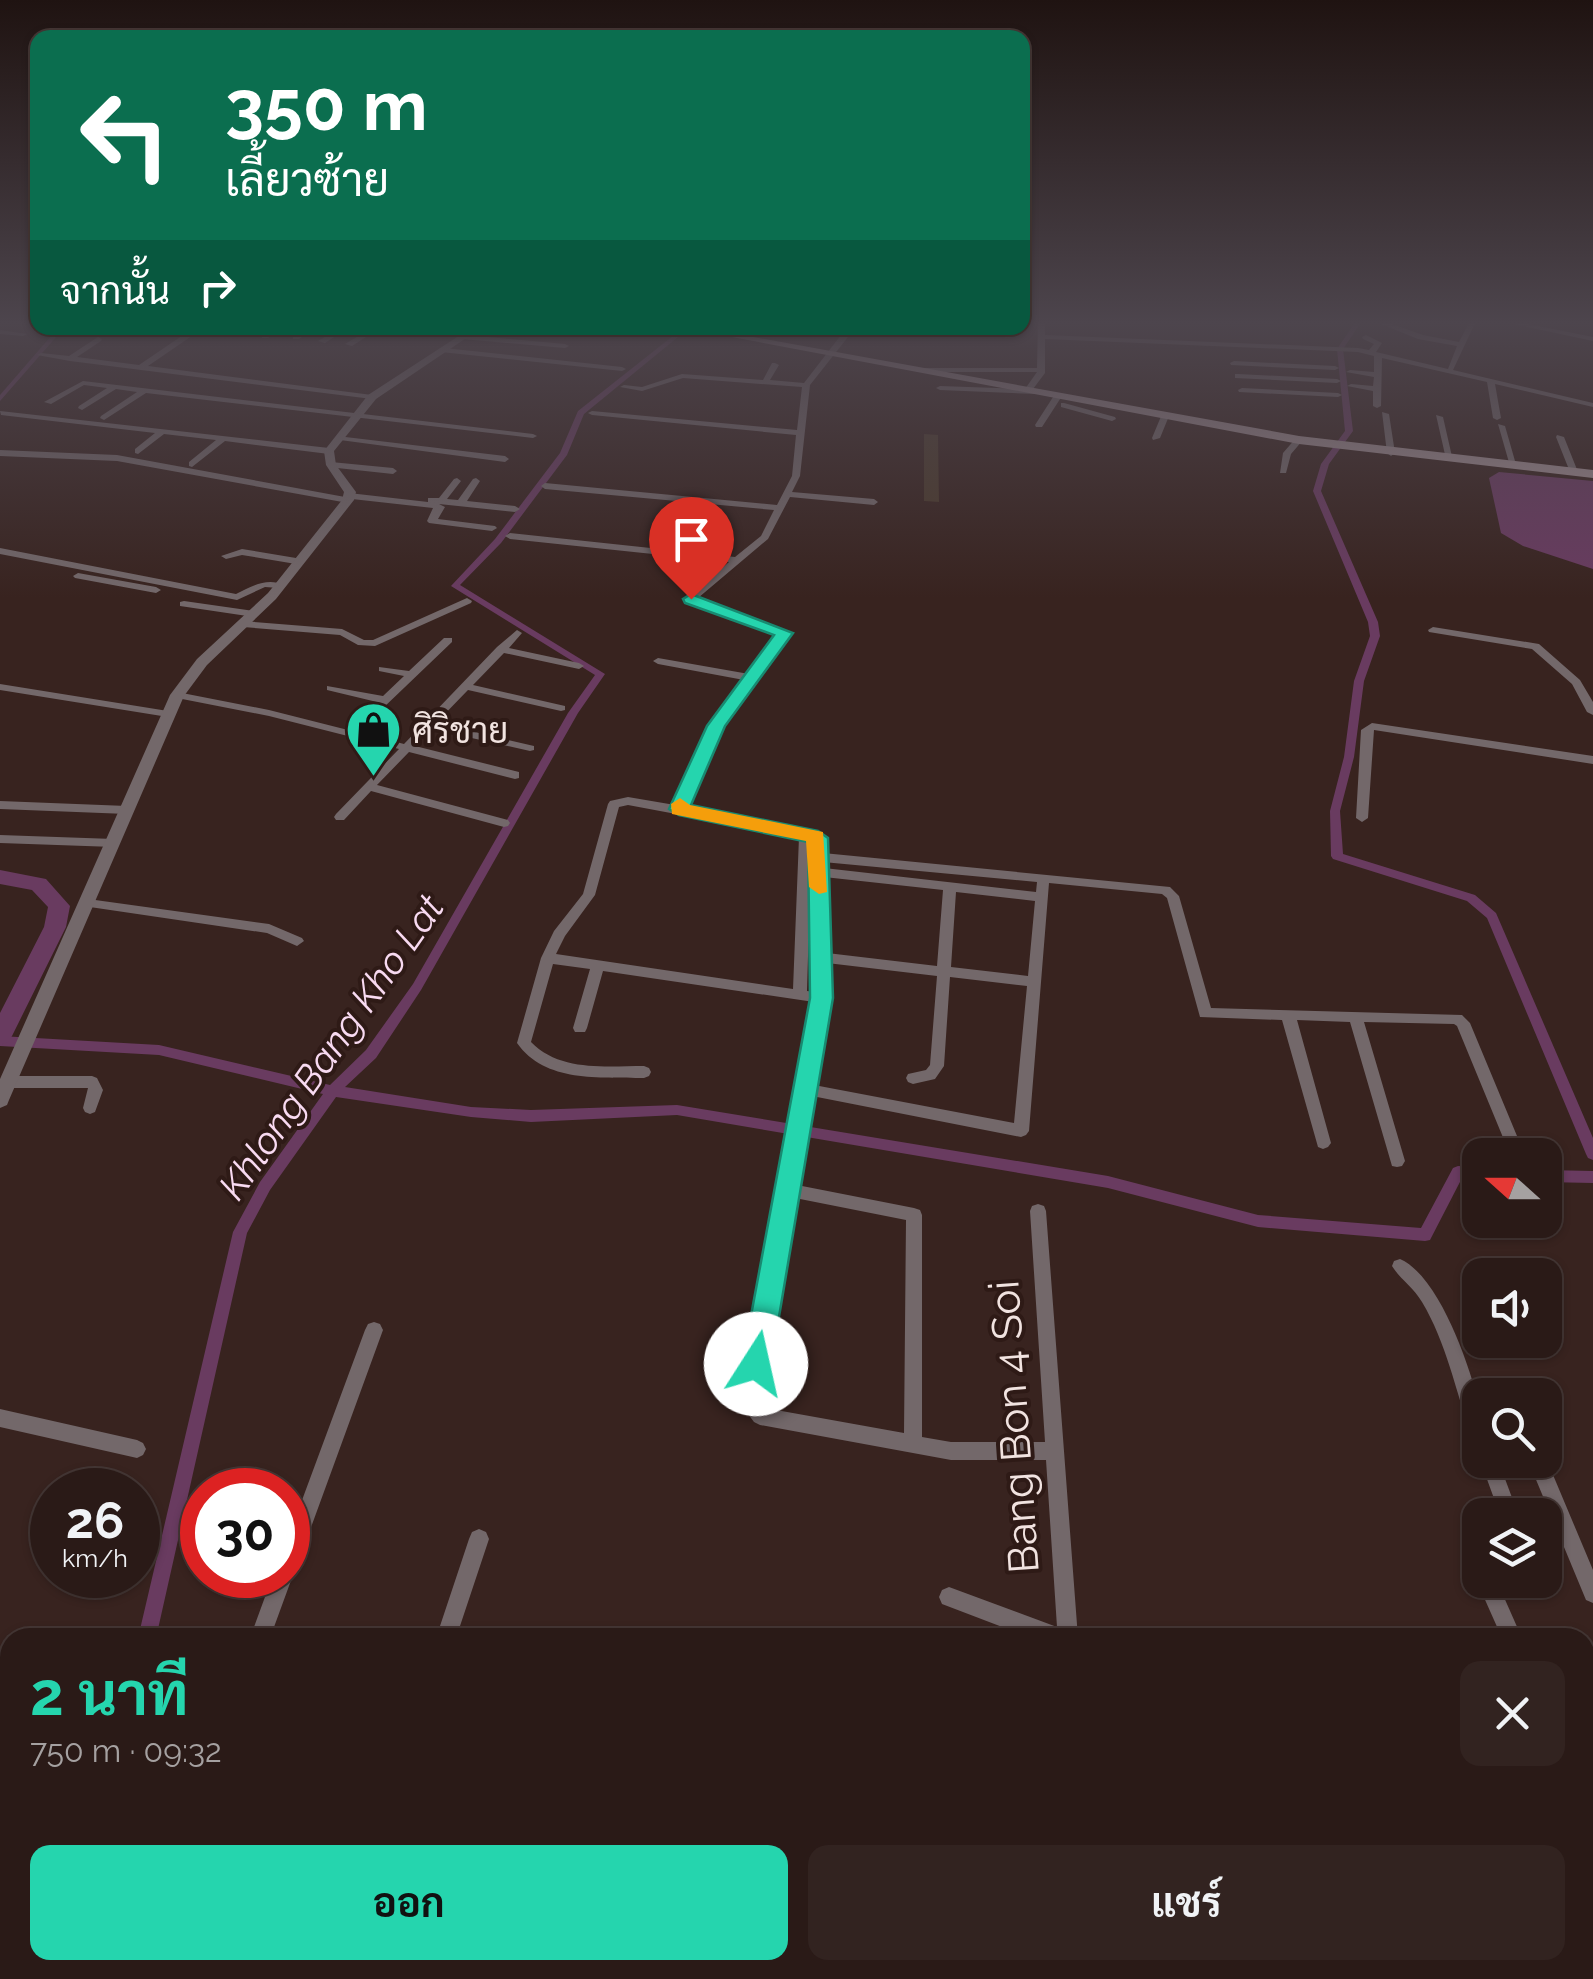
<!DOCTYPE html>
<html lang="th">
<head>
<meta charset="utf-8">
<style>
	body { margin:0; font-family:Raleway,Sarabun,sans-serif; background:#322320; color:#f1f3f6; height:100vh; display:flex; flex-direction:column; font-size:38px; white-space:nowrap }
	* { box-sizing:border-box; margin:0 }
	p { font-size:32px; color:#a5a1a1 }
	.icon { flex:none; width:55px; height:55px; fill:none; stroke:currentColor; stroke-width:2; stroke-linecap:round; stroke-linejoin:round }
	.map { position:relative; flex:1; overflow:hidden }
	.drawer { position:absolute; left:0px; top:1628px; width:1595px; height:352px; display:flex; flex-direction:column; background:#2a1a17; border-radius:30px 30px 0 0; box-shadow:0 2px 8px #0004,0 0 0 2px #463836 }
	.drawer>* { flex:none }
	.guide { position:absolute; left:30px; top:30px; width:1000px; height:305px; border-radius:20px; box-shadow:0 2px 8px #0004,0 0 0 2px #463836; background:#0b6e4f; color:#fff; overflow:hidden }
	.needle { width:65px; rotate:291deg }
	.tools { position:absolute; left:1462px; top:1138px; display:grid; gap:20px }
	.tools a { display:grid; place-items:center; width:100px; height:100px; border-radius:20px; background:#2a1a17; box-shadow:0 2px 8px #0004,0 0 0 2px #463836; font-size:50px }
	.speed { position:absolute; left:30px; top:1468px; display:flex; gap:20px; font-size:50px; font-weight:700; text-align:center }
	.speed>* { display:grid; place-content:center; width:130px; height:130px; border-radius:50%; background:#2a1a17; box-shadow:0 2px 8px #0004,0 0 0 2px #463836; line-height:1 }
	.speed small { font-size:25px; font-weight:400 }
	.speed .limit { border:15px solid #d22; background:#fff; color:#111 }
	.pin { position:absolute; display:grid; place-items:center; width:85px; height:85px; color:#fff; margin:-102px -42px; border-radius:50% 50% 50% 0; rotate:-45deg; box-shadow:0 0 10px #0007 }
	.pin .icon { rotate:45deg }
	.me { position:absolute; width:110px; margin:-55px; rotate:10deg; stroke-linejoin:round; filter:drop-shadow(0 0 8px #0008) }
	.turn { display:flex; align-items:center; gap:35px; height:210px; padding:0 30px; font-size:45px }
	.turn .icon { width:130px; height:130px; stroke-width:2.5 }
	.turn b { display:block; font-size:70px; line-height:85px }
	.then { display:flex; align-items:center; height:95px; padding:0 30px; background:#0003; gap:20px; font-size:38px }
	.round { display:grid; place-items:center; flex:none; width:105px; height:105px; border-radius:20px; background:#322320 }
	.overview { display:flex; align-items:center; justify-content:space-between; height:170px; padding:0 30px }
	h1 { font-size:60px; font-weight:700; line-height:75px; color:#25d5ae }
	.action { display:flex; gap:20px; margin-top:auto; padding:20px 30px }
	.action a { flex:1; height:115px; border-radius:20px; background:#25d5ae; color:#111; font-size:40px; font-weight:700; line-height:115px; text-align:center }
	.action a+a { background:#322320; color:#f1f3f6 }
	.map>svg:first-child { display:block }
	.water { fill:#693b60 }
	.lines { fill:none; stroke-linecap:round; stroke-linejoin:round }
	.canal { fill:#693b60; fill-rule:evenodd }
	.river { fill:#693b60; fill-rule:evenodd }
	.building { fill:#4a392b }
	.minor { fill:#73686a; fill-rule:evenodd }
	.tertiary { fill:#73686a; fill-rule:evenodd }
	.secondary { fill:#9d8b8f; fill-rule:evenodd }
	.route { fill:#25d5ae; stroke:#188a71; stroke-width:2.5 }
	.slow { fill:#f59e0b }
	.labels { text-anchor:middle; dominant-baseline:central; stroke-width:8; stroke-linejoin:round; paint-order:stroke }
	.poi-label { font-size:35px; fill:#f1e3e0; stroke:#2e1a16; text-anchor:start }
	.water-label { font-size:38px; font-style:italic; fill:#f8daf1; stroke:#2e1a16 }
	.near-street-label { font-size:42px; fill:#f1e3e0; stroke:#2e1a16 }
</style>
</head>
<body>
<div class="map">
<svg width="1593" height="1979" viewBox="0 0 1593 1979">
	<rect width="100%" height="100%" fill="#38231f"/>
	<path class="water" d="M1499 472 1593 481V569L1523 546 1501 533 1489 478Z"/>
	<g class="lines">
		<path class="canal" d="M1356 321H1362L1343 349 1353 431 1329 464 1321 491 1378 622 1380 636 1364 681 1354 757 1340 811 1343 854 1475 895 1496 913 1593 1138V1160L1588 1158 1586 1154 1487 918 1467 901 1333 859 1331 856 1330 811 1344 757 1354 681 1370 636 1368 622 1313 491 1321 464 1345 431 1337 349Z
			M58 328H64L0 401V395Z
			M683 328H689L584 414 567 455 501 543 460 585 605 674 578 713 421 990 376 1058 345 1087 471 1107 531 1110 677 1105 1108 1176 1258 1215 1421 1228 1453 1168 1458 1166 1480 1167V1179L1462 1178 1430 1240 1425 1241 1258 1227 1108 1188 677 1115 531 1122 471 1117 336 1097 270 1190 247 1233 156 1638H138L233 1232 260 1182 323 1094 159 1055 0 1046V1036L159 1045 330 1085 366 1050 413 984 568 713 595 675 451 586 495 539 560 453 578 411Z
			M1545 1170 1593 1171V1183L1545 1182Z
			M17 1970H39L35 1979H13Z"/>
		<path class="river" d="M0 870 46 879 70 906 66 927 12 1036 8 1042 0 1045V1013L44 927 48 907 32 890 0 884Z"/>
	</g>
	<path class="building" d="M924 434 938 435 939 502 924 501Z"/>
	<g class="lines">
		<path class="minor" d="M1038 321H1045V335L1358 348 1369 350 1374 344 1363 339 1362 337 1366 335 1382 343 1376 352 1448 369 1457 346 1418 339 1376 322 1383 321 1423 335 1459 342 1470 321H1476L1453 370 1593 403V407L1495 384 1501 418 1497 420 1493 418 1487 382 1382 358 1381 406 1377 408 1373 406V391L1347 386 1351 384 1373 386 1374 377 1346 372 1350 370 1374 372V356L1358 352 1045 339V373L1033 389 1040 390 1041 392 1037 394 940 390 936 388 940 386 1025 389 1037 372H918L914 370 918 368H1037Z
			M1500 321H1513L1593 337V341Z
			M1585 321H1593V323H1586Z
			M226 328H235L227 332 223 330Z
			M275 328H283L268 338H262V334Z
			M307 328H315L299 339H293V335Z
			M340 328H348L325 343 318 341Z
			M372 328H380L352 346 345 344Z
			M561 328H583L641 333 645 335 641 337 565 330Z
			M192 329 199 331 148 366 372 395 376 397 372 399 70 361 37 355 41 353 69 356 98 337 102 339 101 341 77 357 139 365Z
			M0 330 27 334 23 336 0 334Z
			M465 335 565 344 569 346 565 348 462 339V335Z
			M841 335 848 337 810 385 800 476 792 492 874 499 878 502 874 505 790 497 768 539 698 598 789 633 722 725 686 807 820 833 823 853 1170 887 1179 896 1211 1008 1462 1015 1470 1023 1522 1148 1519 1152 1514 1154 1509 1152 1457 1026 1454 1024 1364 1022 1405 1161 1402 1166 1397 1167 1392 1166 1350 1022 1297 1020 1331 1143 1328 1147 1323 1149 1318 1147 1282 1020 1200 1017 1167 898 1162 894 1049 883 1029 1131 1026 1135 1021 1137 812 1096 797 1185 914 1208 920 1210 922 1215V1437L951 1442H1045L1030 1211 1032 1206 1038 1204 1044 1206 1046 1211 1078 1638H1031L942 1604 939 1597 942 1590 949 1587 1057 1627 1046 1460H951L760 1425 754 1422 742 1406 780 1194 778 1190 782 1185 814 1002 603 971 587 1028 585 1032H575L573 1028 590 969 553 964 531 1042C560 1072 606 1066 644 1066L649 1068 651 1072 649 1076 644 1078C600 1077 545 1083 517 1043L541 958 554 931 583 894 608 804 610 801 628 797 675 805 711 725 744 680 658 664 653 661 658 658 749 674 778 634 686 599 729 562 510 539 505 536 510 533 735 557 761 536 774 510 545 489 541 486 545 483 777 505 792 476 796 435 592 415 588 413 592 411 797 430 802 387 683 378 642 391 620 387 624 385 642 387 682 374 763 380 772 363H775L779 365 770 380 804 383ZM628 805 799 837 793 989 556 954 565 936 595 895 619 807ZM811 853V857L815 992 807 991ZM823 862 1037 882 1036 892 824 868ZM824 877 943 890 937 966 827 953ZM956 892 1035 901 1028 976 951 967ZM827 963 937 976 930 1065 926 1070 908 1074 906 1078 908 1082 913 1084 935 1079 944 1066 950 977 1027 986 1014 1123 814 1085 829 998ZM795 1198 906 1220 904 1433 765 1408 760 1403Z
			M444 348 622 367 626 369 622 371 441 352 440 350Z
			M1234 361 1335 366 1339 368 1335 370 1231 365 1230 363Z
			M1238 374 1337 379 1341 381 1337 383 1235 378V374Z
			M83 381 533 434 537 436 533 438 146 393 104 420 100 418 101 416 137 392 116 389 82 410 78 408 79 406 107 388 84 385 51 404 44 402Z
			M1242 388 1338 393 1342 395 1338 397 1239 392 1238 390Z
			M1055 394 1062 396 1042 427H1036L1035 425Z
			M1064 403 1115 417 1116 419 1112 421 1061 407V403Z
			M0 411 329 448 333 451 329 454 225 441 192 467 189 466V462L216 440 164 434 138 454 135 453V449L155 433 1 415Z
			M1382 412 1389 414 1395 453 1391 456 1387 453Z
			M1162 414 1169 416 1160 438 1153 440 1152 438Z
			M1436 415 1443 417 1453 461 1446 459Z
			M1498 424 1505 426 1517 468 1510 466Z
			M1557 435 1564 437 1578 472 1577 474 1570 472 1556 437Z
			M337 436 505 456 509 459 505 462 340 440 336 438Z
			M1296 438 1303 440 1291 454 1286 473H1280L1283 453Z
			M0 450 117 455 345 497 349 493 428 502V498H439L454 479 457 478 461 481 447 499 458 500 473 479 476 478 480 481 467 501 515 506 520 509 515 512 439 504 445 507 438 519 495 526 497 528 492 531 429 523 427 521 433 508 352 499 348 503 117 461 0 456Z
			M331 462 393 468 397 471 393 474 328 467V463Z
			M0 548 236 594C252 586 267 577 284 585L279 588 265 587 237 600 0 554Z
			M242 549 296 558 301 561 296 564 242 555 226 559 221 556Z
			M78 573 156 587 161 590 156 593 75 578 73 576Z
			M467 598 472 601 471 603 375 646 358 645 340 635 243 627 238 624 243 621 342 629 364 640H373Z
			M184 601 254 611 259 614 254 617 180 606V602Z
			M1433 627 1539 644 1580 680 1593 702V715L1587 712 1572 684 1532 649 1429 632 1428 630Z
			M517 630 522 633 509 648 579 663 584 666 579 669 504 653 473 685 565 706V710L561 711 468 690 436 723 534 746V750L530 751 431 729 415 746 519 772V778L515 779 409 752 377 785 508 820 510 823 508 826 504 827 371 791 344 820H336L334 817 336 814 399 749 269 716 177 698 172 695 177 692 269 710 348 730 377 702 327 690V686L383 696 404 676 379 671V667L409 671 444 638H452V642L358 732 404 744 497 647Z
			M0 684 168 711 174 714 168 717 0 690Z
			M1372 723 1593 756V764L1374 730 1368 818 1362 822 1356 818 1361 730Z
			M0 801 127 806 133 810 127 814 0 809Z
			M0 835 114 839 120 843 114 847 0 843Z
			M88 899 269 924 302 938 304 941 297 946 267 933 83 906 82 903Z
			M8 1076H92L97 1078 103 1090 95 1112 90 1114 85 1112 83 1108 88 1088H8L3 1086 1 1082 3 1078Z
			M1400 1259C1439 1276 1469 1364 1479 1404 1482 1416 1480 1431 1480 1444L1474 1441 1471 1435C1456 1391 1446 1342 1422 1302 1413 1287 1400 1279 1392 1266L1394 1261Z
			M374 1322 380 1324 383 1330 298 1563 295 1570 291 1571 293 1575 270 1638H250L273 1575H288V1538L365 1330 368 1324Z
			M0 1409 137 1440 143 1443 146 1449 143 1455 137 1458 0 1427Z
			M1480 1460H1498L1514 1503 1522 1508 1524 1515H1500Z
			M1541 1461 1548 1463 1593 1570V1603L1586 1600 1532 1470 1534 1463Z
			M479 1529 486 1532 489 1539 456 1638H436L469 1539 472 1532Z
			M1492 1583 1499 1586 1522 1638H1502L1482 1593 1485 1586Z
			M0 1668 10 1671V1691L0 1688Z
			M1585 1725H1593V1747H1585Z
			M874 1970H898V1979H874Z
			M1004 1970H1028V1979H1004Z
			M1070 1970H1094L1095 1979H1071Z"/>
		<path class="tertiary" d="M471 328H481L376 399 334 451 336 465 356 492 354 500 276 599 207 665 184 696 9 1100 7 1105 0 1108V1079L170 695 197 659 268 593 342 500 344 492 326 465 324 451 368 395Z"/>
		<path class="secondary" d="M684 328H704L1299 436 1593 470V478L1299 444Z"/>
	</g>
	<linearGradient id="sky" x2="0" y2="1"><stop stop-color="#1f1311"/><stop offset="0.54" stop-color="#4d454d"/><stop offset="1" stop-color="#4d454d" stop-opacity="0"/></linearGradient>
	<rect width="1593" height="598" fill="url(#sky)"/>
	<path class="route" d="M691 594 793 633 725 726 691 805 818 831 828 838 833 998 771 1364 767 1373 756 1377 746 1373 742 1364 810 998 808 842 679 815 669 809 707 726 774 635 685 603 683 599Z"/>
	<path class="slow" d="M680 798 690 805 823 832 827 892 819 894 809 887 806 841 672 814 671 804Z"/>
	<defs>
		<symbol id="shop-pin" viewBox="-11 -11 22 30"><path d="M0 17L-7.5 6A9.5 9.5 0 1 1 7.5 6Z" fill="#25d5ae" stroke="#2e1a16"/><path d="M-5-2.5h2.3a2.7 3.5 0 0 1 5.4 0H5L5.5 6h-11ZM-1.5-2.5h3a1.5 2.3 0 0 0-3 0Z" fill="#111"/></symbol>
	</defs>
	<g fill-rule="evenodd">
		<use href="#shop-pin" x="342" y="698" width="63" height="86"/>
	</g>
	<g class="labels">
		<g class="poi-label">
			<text x="412" y="730">ศิริชาย</text>
		</g>
		<g class="water-label">
			<text transform="translate(331 1047) rotate(-55)">Khlong Bang Kho Lat</text>
		</g>
		<g class="near-street-label">
			<text transform="translate(1014 1427) rotate(-94)">Bang Bon 4 Soi</text>
		</g>
	</g>
</svg>
<div class="tools">
<a><svg class="needle" viewBox="-14 -14 28 28"><path d="M0-13l5 13h-10z" fill="#e53935"/><path d="M0 13l5-13h-10z" fill="#a5a1a1"/></svg></a>
<a><svg class="icon" aria-label="sound" viewBox="0 0 24 24"><path d="M4 9h4l5-4v14l-5-4H4zM17 9q2 3 0 6"/></svg></a>
<a><svg class="icon" aria-label="search" viewBox="0 0 24 24"><circle cx="10" cy="10" r="6"/><path d="M15 15l6 6"/></svg></a>
<a><svg class="icon" aria-label="layers" viewBox="0 0 24 24"><path d="M12 4l9 5-9 5-9-5zM3 14l9 5 9-5"/></svg></a>
</div>
<div class="speed"><div>26<small>km/h</small></div><div class="limit">30</div></div>
<div class="pin" style="left:691px;top:599px;background:#d93025"><svg class="icon" aria-label="arrive" viewBox="0 0 24 24"><path d="M6 21V4h12l-3 4 3 4H6"/></svg></div>
<svg class="me" style="left:756px;top:1364px" viewBox="-20 -20 40 40"><circle r="19" fill="#fff"/><path d="M0-13L10 11 0 6-10 11z" fill="#25d5ae"/></svg>
<div class="guide">
<div class="turn"><svg class="icon" aria-label="left" viewBox="0 0 24 24"><path d="M17 20v-9H6M10 6l-5 5 5 5"/></svg><div><b>350 m</b>เลี้ยวซ้าย</div></div>
<div class="then">จากนั้น<svg class="icon" aria-label="right" viewBox="0 0 24 24"><path d="M7 20v-9h11M14 6l5 5-5 5"/></svg></div>
</div>
<section class="drawer">
<div class="overview"><div><h1>2 นาที</h1><p>750 m · 09:32</p></div><a class="round"><svg class="icon" aria-label="close" viewBox="0 0 24 24"><path d="M6 6l12 12M18 6L6 18"/></svg></a></div>
<div class="action"><a>ออก</a><a>แชร์</a></div>
</section>
</div>
</body>
</html>
